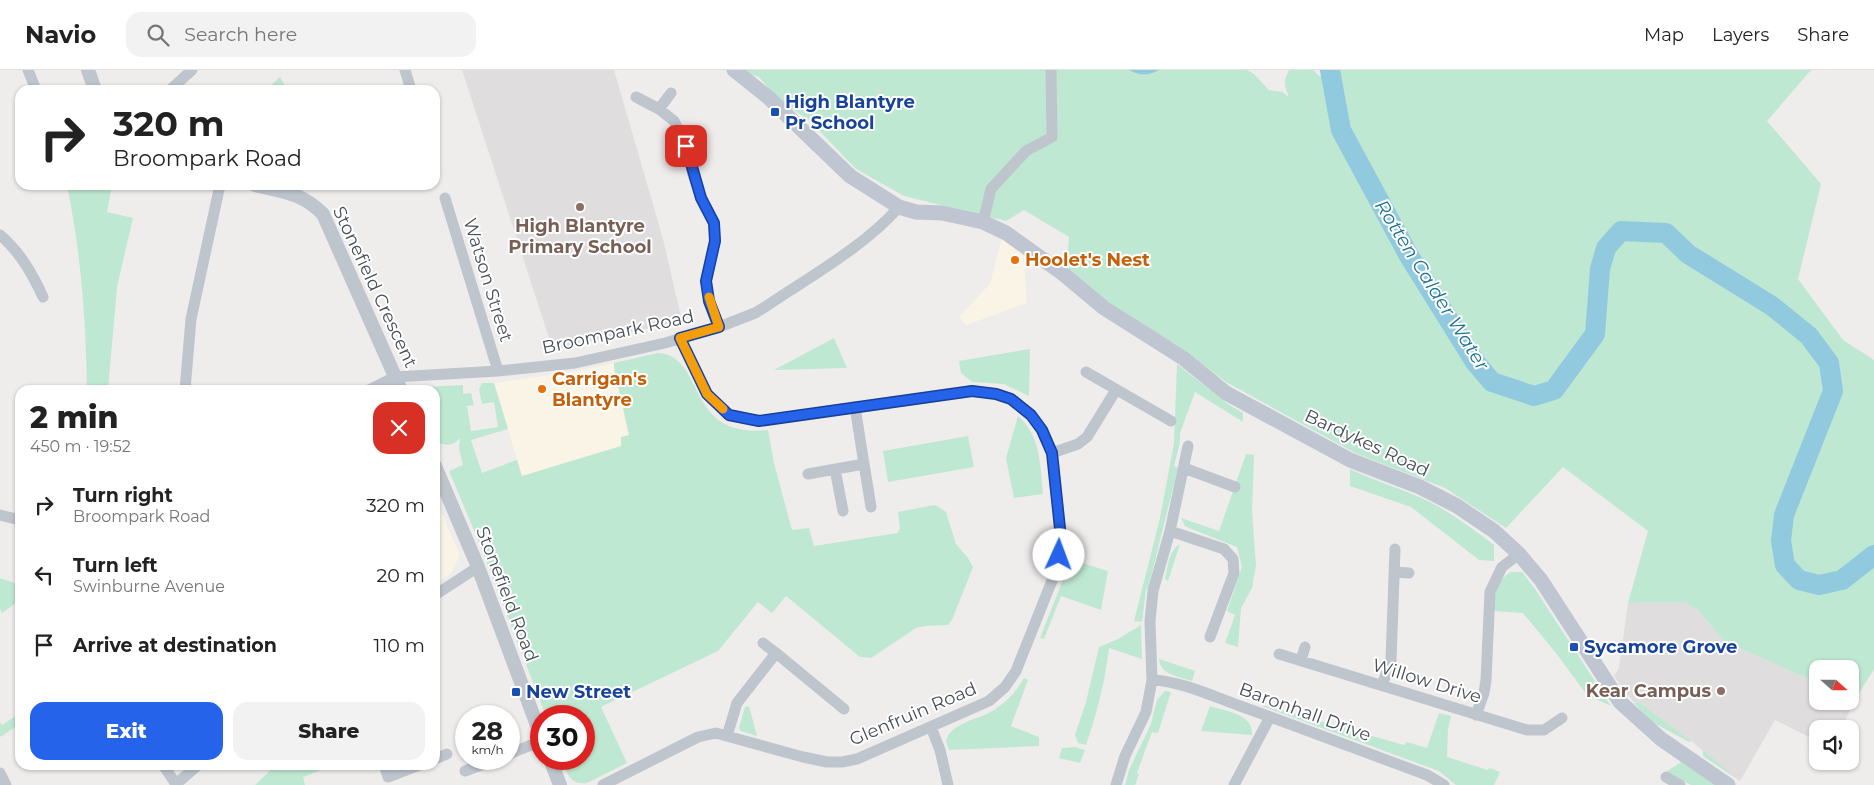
<!DOCTYPE html>
<html lang="en">
<head>
<meta charset="utf-8">
<style>
	body { margin:0; font-family:Montserrat,sans-serif; background:#f2f2f2; color:#222; height:100vh; display:flex; flex-direction:column; font-size:19px; white-space:nowrap }
	* { box-sizing:border-box; margin:0 }
	p { font-size:16px; color:#767676 }
	.icon { flex:none; width:28px; height:28px; fill:none; stroke:currentColor; stroke-width:2; stroke-linecap:round; stroke-linejoin:round }
	.map { position:relative; flex:1; overflow:hidden }
	.sheet { position:absolute; left:15px; top:315px; width:425px; height:385px; display:flex; flex-direction:column; background:#fff; border-radius:15px; box-shadow:0 1px 4px #0004 }
	.sheet>* { flex:none }
	.guide { position:absolute; left:15px; top:15px; width:425px; height:105px; border-radius:15px; box-shadow:0 1px 4px #0004; background:#fff; color:#222; overflow:hidden }
	.needle { width:32px; rotate:111deg }
	.tools { position:absolute; left:1809px; top:590px; display:grid; gap:10px }
	.tools a { display:grid; place-items:center; width:50px; height:50px; border-radius:10px; background:#fff; box-shadow:0 1px 4px #0004; font-size:25px }
	.speed { position:absolute; left:455px; top:635px; display:flex; gap:10px; font-size:25px; font-weight:700; text-align:center }
	.speed>* { display:grid; place-content:center; width:65px; height:65px; border-radius:50%; background:#fff; box-shadow:0 1px 4px #0004; line-height:1 }
	.speed small { font-size:12px; font-weight:400 }
	.speed .limit { border:8px solid #d22; background:#fff; color:#111 }
	.pin { position:absolute; display:grid; place-items:center; width:42px; height:42px; color:#fff; margin:-21px; border-radius:10px; box-shadow:0 2px 8px #0006 }
	.me { position:absolute; width:55px; margin:-28px; rotate:2deg; stroke-linejoin:round; filter:drop-shadow(0 0 4px #0008) }
	.turn { display:flex; align-items:center; gap:18px; height:105px; padding:0 15px; font-size:22px }
	.turn .icon { width:65px; height:65px; stroke-width:2.5 }
	.turn b { display:block; font-size:35px; line-height:42px }
	.round { display:grid; place-items:center; flex:none; width:52px; height:52px; border-radius:15px; background:#f2f2f2 }
	.summary { display:flex; align-items:center; justify-content:space-between; height:85px; padding:0 15px }
	h1 { font-size:30px; font-weight:800; line-height:38px }
	.cta { display:flex; gap:10px; margin-top:auto; padding:10px 15px }
	.cta a { flex:1; height:58px; border-radius:15px; background:#2563eb; color:#fff; font-size:20px; font-weight:800; line-height:58px; text-align:center }
	.cta a+a { background:#f2f2f2; color:#222 }
	ul { padding:0; list-style:none }
	li { display:flex; align-items:center; gap:15px; height:70px; padding:0 15px }
	li div { flex:1 }
	li b { display:block; font-size:19px }
	li em { font-style:normal }
	header { display:flex; align-items:center; gap:30px; box-sizing:border-box; height:70px; padding:0 25px; background:#fff; border-bottom:1px solid #e0e0e0 }
	header strong { font-size:24px }
	nav { display:flex; gap:28px; margin-inline-start:auto; font-size:18px }
	.search { width:350px; height:45px; background:#f2f2f2; display:flex; align-items:center; gap:12px; box-sizing:border-box; padding:0 18px; border-radius:15px; color:#767676; font-size:19px }
	.map>svg:first-child { display:block }
	.commercial { fill:#f9f4e6 }
	.education { fill:#dfdddd }
	.green { fill:#bfe8d2 }
	.water { fill:#91cadf }
	.lines { fill:none; stroke-linecap:round; stroke-linejoin:round }
	.river { stroke:#91cadf; stroke-width:20 }
	.minor { stroke:#bfc5cd; stroke-width:11 }
	.tertiary { stroke:#bfc5cd; stroke-width:14 }
	.secondary { stroke:#bfc6d1; stroke-width:15 }
	.route-casing { stroke:#184099; stroke-width:12 }
	.route { stroke:#2563eb; stroke-width:9 }
	.slow { stroke:#f59e0b; stroke-width:9 }
	.transit-dot { fill:#1a4fb4; stroke:#fff; stroke-width:2 }
	.education-dot { fill:#8d6e63; stroke:#fff; stroke-width:2 }
	.food-dot { fill:#e8710a; stroke:#fff; stroke-width:2 }
	.labels { text-anchor:middle; dominant-baseline:central; stroke-width:4; stroke-linejoin:round; paint-order:stroke }
	.transit-label { font-size:18px; font-weight:bold; fill:#164399; stroke:#fff; text-anchor:start }
	.education-label { font-size:18px; font-weight:bold; fill:#785e54; stroke:#fff }
	.food-label { font-size:18px; font-weight:bold; fill:#c56008; stroke:#fff; text-anchor:start }
	.street-label { font-size:18px; fill:#474e57; stroke:#fff }
	.water-label { font-size:19px; font-style:italic; fill:#1e7293; stroke:#fff }
</style>
</head>
<body>
<header>
<strong>Navio</strong>
<div class="search"><svg class="icon" aria-label="search" viewBox="0 0 24 24"><circle cx="10" cy="10" r="6"/><path d="M15 15l6 6"/></svg>Search here</div>
<nav><a>Map</a><a>Layers</a><a>Share</a></nav>
</header>
<div class="map">
<svg width="1874" height="715" viewBox="0 0 1874 715">
	<rect width="100%" height="100%" fill="#efecec"/>
	<path class="commercial" d="M1002 168 1023 179 1027 233 966 255 959 247 990 214Z
		M614 293V298L629 366 622 376 522 406 494 313 570 302Z
		M435 429 460 485 451 503 435 514Z"/>
	<path class="education" d="M462 0H614L663 169 682 251 553 280Z
		M1685 532 1698 540 1724 571 1817 613 1818 631H1850V628L1855 630 1841 659H1818L1817 671 1775 650 1740 711 1691 671 1639 632 1634 633 1614 606 1619 598 1628 533Z"/>
	<path class="green" d="M740 0H1129C1140 6 1148 6 1159 0H1247L1254 4 1269 20 1282 22 1289 27C1284 14 1283 13 1289 0H1313L1319 6H1331L1330 0H1811L1767 51 1821 114 1798 209 1843 270 1874 290V599L1855 630 1850 628V599H1818L1817 613 1724 571 1698 540 1685 532 1628 533 1648 461 1563 397 1506 458 1445 418 1355 383 1226 312 1177 275 1128 247 1066 200 1069 167 1024 140 1006 151 904 126 856 99 810 51 780 31 759 7Z
		M280 7 288 20H266Z
		M67 115H112L107 142 133 148 117 217 108 320H87C86 250 81 184 67 115Z
		M834 268 847 298 774 300Z
		M1030 279 1029 326 1004 314 972 312 961 303 959 291Z
		M658 283C707 286 683 369 768 360L774 393 792 460 809 458 814 476 898 463 900 458 898 442 935 435 946 442 956 474 968 488 973 497 952 550 948 555 925 556 916 558 871 588 860 587 786 526 772 543 758 532 718 581 601 637 627 693 587 713C569 715 567 703 562 689H584V646H546L478 470 449 401 463 395 459 379 460 368C453 376 446 377 436 371L435 320H417L422 317 463 315V324L471 323 474 335 467 336 471 361 498 357 494 332 482 334 479 319 482 313H494L508 359 471 370 482 403 517 390 522 406 621 376V367L629 365 614 298V293Z
		M1177 294 1228 334 1243 343V352L1195 322 1180 363V372L1174 396 1178 398 1148 519H1146L1142 552 1134 551 1160 448 1174 373Z
		M1018 346C1041 366 1040 395 1043 424L1014 428 1006 388Z
		M968 366 974 397 888 412 883 381Z
		M1246 384 1254 385 1252 441 1256 495 1252 518 1241 538 1238 577 1225 573 1235 545 1227 541 1242 497 1237 477 1189 458 1185 456 1181 448 1219 461Z
		M1350 399C1376 412 1404 419 1430 432 1453 444 1473 459 1494 475V491L1479 490 1411 437 1350 416Z
		M1180 474 1168 511 1165 509C1168 497 1168 481 1180 474Z
		M1069 489 1108 501 1101 540 1061 526 1044 569 1040 568 1064 507Z
		M1511 502H1522L1535 519 1611 636 1587 625 1556 583 1523 543 1494 541C1494 525 1497 510 1511 502Z
		M0 508 20 515V530L2 543 0 539Z
		M1141 555 1142 589 1109 578C1105 612 1097 643 1086 675L1078 673 1075 665 1086 632 1099 577 1118 569Z
		M1159 589 1195 601 1192 611C1180 607 1160 605 1159 589Z
		M1024 608 1028 610 1011 656 1039 667V676L949 680 946 671C951 652 979 650 994 640 1007 632 1017 621 1024 608Z
		M1165 621 1171 622 1158 663 1152 662 1137 703 1139 704 1135 715H1125L1129 700 1151 654 1157 630Z
		M1639 632 1691 671 1689 672 1652 652 1634 633Z
		M1263 635 1404 675 1407 672 1427 678 1439 643 1451 646 1448 659 1447 687 1488 700 1489 698 1500 702 1494 715H1456L1439 701 1262 636Z
		M749 636 757 666 741 661 739 658 745 637Z
		M1210 636C1225 641 1254 644 1252 665L1201 661Z
		M20 643V654L0 667V652L2 655Z
		M1075 677 1085 680 1080 693 1059 688 1062 678Z
		M1703 680 1740 711 1703 686Z
		M1681 692 1717 715H1691L1666 702Z
		M276 695H334L303 707 305 715H255Z"/>
	<path class="water" d="M1129 0H1159C1148 6 1140 6 1129 0Z"/>
	<g class="lines">
		<path class="river" d="M1330 0 1341 60 1409 186 1475 292 1492 312 1534 326 1554 320 1595 264 1600 199 1606 178 1621 161 1666 163 1688 184 1772 236 1809 266 1829 293 1833 321 1784 445 1781 471 1785 495 1799 510 1819 515 1842 510 1874 485"/>
		<path class="minor" d="M28 0 36 20
			M405 0 411 20
			M170 20 192 0
			M636 27 659 39 674 51 686 76 693 105 701 128 714 153 715 171 706 211 709 231 719 257
			M659 39 671 23
			M445 128 498 301
			M983 152 991 119 1026 81 1052 67 1051 0
			M0 165C20 182 32 203 43 227
			M1086 302 1171 351
			M185 320 191 249 220 115
			M369 320 395 307 498 301 575 293 665 273 719 257 755 243 765 237C809 207 864 177 899 137
			M1052 383 1078 374 1087 367 1116 320
			M864 394 871 437
			M1184 398 1235 417
			M835 399 843 441
			M808 404 864 394 855 337
			M0 445 20 450
			M1170 461 1224 479 1233 489 1234 503 1210 567
			M1394 502 1409 503
			M435 525 478 497
			M776 583 844 639
			M1279 584 1527 660H1544L1562 648
			M1301 590 1305 577
			M1152 610C1181 611 1212 626 1240 636 1302 658 1364 682 1427 705L1444 715
			M1382 615 1391 591 1395 479
			M1476 645 1484 623 1486 610 1490 522 1502 497 1519 484
			M931 657 940 680 948 715
			M727 666 737 633 776 583 763 573
			M509 684 541 671
			M435 689 447 684
			M163 695 176 714
			M384 695 388 707 419 695
			M465 701 497 689
			M0 703 6 715
			M1666 707 1680 715
			M175 715 198 695
			M603 715 698 667 716 663 803 687 827 692H842L857 689 989 631 1005 617 1016 601 1055 503 1059 485 1061 468 1052 383 1042 360 1031 345 1011 329 996 324 972 321 759 351 729 345 707 324 680 269
			M1116 715 1125 686 1146 642 1152 610 1150 551 1153 521 1170 461 1188 376
			M1234 715 1270 647"/>
		<path class="tertiary" d="M88 0 95 20
			M255 115C283 122 301 122 323 144L401 320
			M435 396 478 497 541 666
			M550 689 560 715"/>
		<path class="secondary" d="M734 0 769 28 850 106 899 137 916 142 942 143 983 152 1006 163 1062 203 1104 238 1183 288 1226 323 1350 390 1420 417 1457 436 1494 461 1519 484 1541 510 1620 632 1661 669 1728 715"/>
	</g>
	<g class="lines">
		<defs>
			<path id="route" d="M686 76 701 128 714 153 715 171 706 211 709 231 719 257 680 268 707 324 729 345 759 351 972 321 996 324 1011 329 1031 345 1042 360 1052 383 1061 468 1059 485"/>
		</defs>
		<use href="#route" class="route-casing"/>
		<use href="#route" class="route"/>
		<path class="slow" d="M709 227 719 257 680 268 707 324 723 339"/>
	</g>
	<g class="transit-dot">
		<rect x="770" y="37" width="10" height="10" rx="2.5"/>
		<rect x="1569" y="572" width="10" height="10" rx="2.5"/>
		<rect x="511" y="617" width="10" height="10" rx="2.5"/>
	</g>
	<g class="education-dot">
		<circle cx="580" cy="137" r="5"/>
		<circle cx="1721" cy="621" r="5"/>
	</g>
	<g class="food-dot">
		<circle cx="1015" cy="190" r="5"/>
		<circle cx="542" cy="319" r="5"/>
	</g>
	<g class="labels">
		<g class="transit-label">
			<text x="785" y="32">High Blantyre<tspan x="785" dy="21">Pr School</tspan></text>
			<text x="1584" y="577">Sycamore Grove</text>
			<text x="526" y="622">New Street</text>
		</g>
		<g class="education-label">
			<text x="580" y="156">High Blantyre<tspan x="580" dy="21">Primary School</tspan></text>
			<text x="1711" y="621" text-anchor="end">Kear Campus</text>
		</g>
		<g class="food-label">
			<text x="1025" y="190">Hoolet's Nest</text>
			<text x="552" y="309">Carrigan's<tspan x="552" dy="21">Blantyre</tspan></text>
		</g>
		<g class="street-label">
			<text transform="translate(488 210) rotate(73)">Watson Street</text>
			<text transform="translate(375 217) rotate(65)">Stonefield Crescent</text>
			<text transform="translate(618 262) rotate(-12)">Broompark Road</text>
			<text transform="translate(1367 373) rotate(25)">Bardykes Road</text>
			<text transform="translate(507 524) rotate(69)">Stonefield Road</text>
			<text transform="translate(1427 611) rotate(17)">Willow Drive</text>
			<text transform="translate(1305 642) rotate(20)">Baronhall Drive</text>
			<text transform="translate(913 644) rotate(-23)">Glenfruin Road</text>
		</g>
		<g class="water-label">
			<text transform="translate(1432 215) rotate(58)">Rotten Calder Water</text>
		</g>
	</g>
</svg>
<div class="tools">
<a><svg class="needle" viewBox="-14 -14 28 28"><path d="M0-13l5 13h-10z" fill="#e53935"/><path d="M0 13l5-13h-10z" fill="#767676"/></svg></a>
<a><svg class="icon" aria-label="sound" viewBox="0 0 24 24"><path d="M4 9h4l5-4v14l-5-4H4zM17 9q2 3 0 6"/></svg></a>
</div>
<div class="speed"><div>28<small>km/h</small></div><div class="limit">30</div></div>
<div class="pin" style="left:686px;top:76px;background:#d93025"><svg class="icon" aria-label="arrive" viewBox="0 0 24 24"><path d="M6 21V4h12l-3 4 3 4H6"/></svg></div>
<svg class="me" style="left:1059px;top:485px" viewBox="-20 -20 40 40"><circle r="19" fill="#fff"/><path d="M0-13L10 11 0 6-10 11z" fill="#2563eb"/></svg>
<div class="guide">
<div class="turn"><svg class="icon" aria-label="right" viewBox="0 0 24 24"><path d="M7 20v-9h11M14 6l5 5-5 5"/></svg><div><b>320 m</b>Broompark Road</div></div>
</div>
<section class="sheet">
<div class="summary"><div><h1>2 min</h1><p>450 m · 19:52</p></div><a class="round" style="background:#d93025;color:#fff"><svg class="icon" aria-label="close" viewBox="0 0 24 24"><path d="M6 6l12 12M18 6L6 18"/></svg></a></div>
<ul>
<li><svg class="icon" aria-label="right" viewBox="0 0 24 24"><path d="M7 20v-9h11M14 6l5 5-5 5"/></svg><div><b>Turn right</b><p>Broompark Road</p></div><em>320 m</em></li>
<li><svg class="icon" aria-label="left" viewBox="0 0 24 24"><path d="M17 20v-9H6M10 6l-5 5 5 5"/></svg><div><b>Turn left</b><p>Swinburne Avenue</p></div><em>20 m</em></li>
<li><svg class="icon" aria-label="arrive" viewBox="0 0 24 24"><path d="M6 21V4h12l-3 4 3 4H6"/></svg><div><b>Arrive at destination</b></div><em>110 m</em></li>
</ul>
<div class="cta"><a>Exit</a><a>Share</a></div>
</section>
</div>
</body>
</html>
